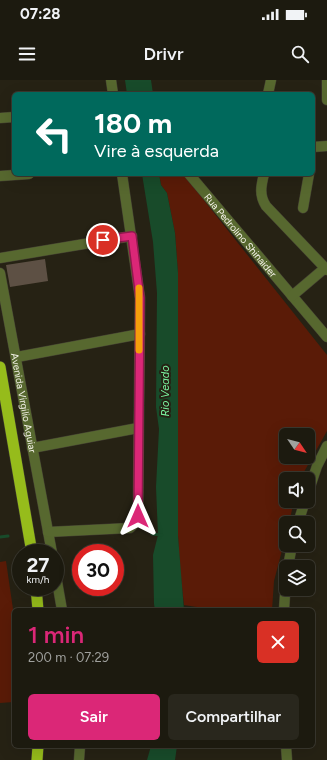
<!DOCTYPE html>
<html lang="pt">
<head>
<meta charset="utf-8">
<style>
	body { margin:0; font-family:Figtree,sans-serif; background:#29271d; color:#f1f3f6; height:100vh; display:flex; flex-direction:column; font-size:15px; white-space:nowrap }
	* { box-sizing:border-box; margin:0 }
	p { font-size:13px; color:#a0a19e }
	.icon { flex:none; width:22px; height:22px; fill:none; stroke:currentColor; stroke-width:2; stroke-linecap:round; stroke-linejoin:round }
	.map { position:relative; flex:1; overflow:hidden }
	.side { position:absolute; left:12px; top:528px; width:303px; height:140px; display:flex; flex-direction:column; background:#1c1a0f; border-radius:6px; box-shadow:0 4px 16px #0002,0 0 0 1px #3a382f }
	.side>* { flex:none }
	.guide { position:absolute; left:12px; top:12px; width:303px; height:84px; border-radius:6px; box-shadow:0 4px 16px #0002,0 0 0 1px #3a382f; background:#00695c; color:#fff; overflow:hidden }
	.needle { width:26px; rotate:125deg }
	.controls { position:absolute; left:279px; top:348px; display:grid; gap:8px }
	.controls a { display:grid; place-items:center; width:36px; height:36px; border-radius:6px; background:#1c1a0f; box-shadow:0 4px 16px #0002,0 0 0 1px #3a382f; font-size:20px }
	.speed { position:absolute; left:12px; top:464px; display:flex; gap:8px; font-size:20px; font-weight:700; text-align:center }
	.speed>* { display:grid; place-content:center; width:52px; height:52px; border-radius:50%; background:#1c1a0f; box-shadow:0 4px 16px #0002,0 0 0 1px #3a382f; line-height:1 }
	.speed small { font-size:10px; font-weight:400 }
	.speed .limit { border:6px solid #d22; background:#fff; color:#111 }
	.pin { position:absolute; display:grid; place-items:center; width:34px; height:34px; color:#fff; margin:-17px; border:2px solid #fff; border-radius:50%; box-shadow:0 1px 4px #0007 }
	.me { position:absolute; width:44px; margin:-22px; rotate:0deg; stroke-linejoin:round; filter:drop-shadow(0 0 3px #0008) }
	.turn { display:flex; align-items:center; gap:14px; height:84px; padding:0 16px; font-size:18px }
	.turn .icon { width:52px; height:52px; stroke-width:2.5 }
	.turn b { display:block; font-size:28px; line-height:34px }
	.round { display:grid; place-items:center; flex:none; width:42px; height:42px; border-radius:6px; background:#29271d }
	.summary { display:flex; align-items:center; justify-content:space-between; height:68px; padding:0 16px }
	h1 { font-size:24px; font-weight:600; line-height:30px; color:#db2777 }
	.action { display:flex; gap:8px; margin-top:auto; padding:8px 16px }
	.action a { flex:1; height:46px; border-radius:6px; background:#db2777; color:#fff; font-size:16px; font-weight:600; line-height:46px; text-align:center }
	.action a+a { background:#29271d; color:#f1f3f6 }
	.status { display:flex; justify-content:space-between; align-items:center; height:28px; padding:0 20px; background:#1c1a0f; direction:ltr }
	.status svg { height:11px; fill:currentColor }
	header { display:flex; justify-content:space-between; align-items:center; height:52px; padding:0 16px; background:#1c1a0f; font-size:18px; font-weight:600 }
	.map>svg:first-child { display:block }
	.green { fill:#5a1b07; fill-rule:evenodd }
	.water { fill:#184b2a }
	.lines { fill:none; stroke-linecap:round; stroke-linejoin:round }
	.stream { stroke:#184b2a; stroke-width:3 }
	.building { fill:#5d5044 }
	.minor-casing { stroke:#433f32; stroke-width:11 }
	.trunk-casing { stroke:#433f32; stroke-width:12 }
	.minor { stroke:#57682f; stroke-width:10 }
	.trunk { stroke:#96bc1b; stroke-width:11 }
	.route-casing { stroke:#8e194d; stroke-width:10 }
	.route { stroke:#db2777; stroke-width:7 }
	.slow { stroke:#f59e0b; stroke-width:7 }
	.labels { text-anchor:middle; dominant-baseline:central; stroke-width:4; stroke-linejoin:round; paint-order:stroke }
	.street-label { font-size:10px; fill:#f5f3e9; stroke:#262214 }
	.water-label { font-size:11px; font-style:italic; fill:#7af3a0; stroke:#262214 }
</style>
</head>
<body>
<div class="status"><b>07:28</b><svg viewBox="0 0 49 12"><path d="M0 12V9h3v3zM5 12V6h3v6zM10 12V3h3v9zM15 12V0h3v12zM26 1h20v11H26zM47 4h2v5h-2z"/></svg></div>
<header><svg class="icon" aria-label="menu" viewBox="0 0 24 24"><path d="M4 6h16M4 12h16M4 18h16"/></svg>Drivr<svg class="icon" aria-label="search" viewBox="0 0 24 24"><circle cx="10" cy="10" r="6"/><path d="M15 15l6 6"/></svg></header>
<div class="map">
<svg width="327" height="680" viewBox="0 0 327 680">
	<rect width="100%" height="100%" fill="#262214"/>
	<path class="green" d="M159 94H183L327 275V351L300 399H286V421H294L289 443H286V455L274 501 272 530H216L184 525 180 489 178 456V193L175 153 167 113 161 105ZM286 355H308V377H286Z
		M6 481 14 536V622L0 623V482Z"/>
	<path class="water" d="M125 0H151L153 14H127Z
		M142 94H159L161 105 167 113 175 153 178 193V456L184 530H155L154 524 153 475 158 455 156 407 159 349 156 327 157 213 153 162Z
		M151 666H177L175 680H147Z"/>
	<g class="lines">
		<path class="stream" d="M152 454 162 455
			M0 457 8 456"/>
	</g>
	<path class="building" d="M45 179 48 201 10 207 6 185Z"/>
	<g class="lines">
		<defs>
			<g id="minor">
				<path d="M111 0 113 14"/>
				<path d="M327 0V20"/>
				<path d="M268 14 271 0"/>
				<path d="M0 38 14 37"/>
				<path d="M313 67 327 66"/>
				<path id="s1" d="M189 94 327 257"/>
				<path d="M264 94C261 106 259 115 266 126L327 190"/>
				<path d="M0 96 29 94"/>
				<path d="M303 128 309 94"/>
				<path d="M0 178 132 156"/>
				<path id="s2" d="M0 193 52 473"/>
				<path d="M292 216 325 188"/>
				<path d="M17 277 140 254"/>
				<path d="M32 368 138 348"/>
				<path d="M308 413 317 386 327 366"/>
				<path d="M298 443 305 421"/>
				<path d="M48 452 130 448 135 443 138 436 140 218 122 94"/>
				<path d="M288 487 292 465"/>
				<path d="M55 490 62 530"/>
				<path d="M284 530 286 499"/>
				<path d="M286 666 287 680"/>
				<path d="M79 680 80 666"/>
			</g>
			<path id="trunk" d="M0 287 32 473
				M36 507 38 530
				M37 680 38 666"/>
		</defs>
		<use href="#minor" class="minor-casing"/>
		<use href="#trunk" class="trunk-casing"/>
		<use href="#minor" class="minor"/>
		<use href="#trunk" class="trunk"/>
	</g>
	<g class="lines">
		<defs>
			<path id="route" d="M103 160 132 156 140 218 138 436"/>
		</defs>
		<use href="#route" class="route-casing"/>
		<use href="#route" class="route"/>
		<path class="slow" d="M139 208V270"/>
	</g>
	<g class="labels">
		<g class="street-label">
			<text stroke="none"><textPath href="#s1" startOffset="80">Rua Pedrolino Shinaider</textPath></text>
			<text stroke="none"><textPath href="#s2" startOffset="132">Avenida Virgilio Aguiar</textPath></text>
		</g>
		<g class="water-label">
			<text transform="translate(165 311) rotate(-90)">Rio Veado</text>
		</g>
	</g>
</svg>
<div class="controls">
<a><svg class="needle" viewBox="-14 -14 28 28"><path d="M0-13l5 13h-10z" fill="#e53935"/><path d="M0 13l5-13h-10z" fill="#a0a19e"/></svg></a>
<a><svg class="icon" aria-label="sound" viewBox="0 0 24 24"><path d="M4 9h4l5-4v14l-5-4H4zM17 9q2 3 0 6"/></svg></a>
<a><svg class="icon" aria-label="search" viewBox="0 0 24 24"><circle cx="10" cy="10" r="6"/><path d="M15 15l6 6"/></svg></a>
<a><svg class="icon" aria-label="layers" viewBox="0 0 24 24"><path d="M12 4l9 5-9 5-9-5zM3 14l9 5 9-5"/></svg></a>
</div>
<div class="speed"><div>27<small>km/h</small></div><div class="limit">30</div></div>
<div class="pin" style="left:103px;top:160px;background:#d93025"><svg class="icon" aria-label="arrive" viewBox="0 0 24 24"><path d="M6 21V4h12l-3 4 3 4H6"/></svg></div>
<svg class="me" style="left:138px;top:436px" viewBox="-20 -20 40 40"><path d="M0-17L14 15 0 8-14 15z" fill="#db2777" stroke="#fff" stroke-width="4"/></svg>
<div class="guide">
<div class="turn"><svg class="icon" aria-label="left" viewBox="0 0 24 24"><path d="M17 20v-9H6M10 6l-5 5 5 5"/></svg><div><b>180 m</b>Vire à esquerda</div></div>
</div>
<section class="side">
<div class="summary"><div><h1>1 min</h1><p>200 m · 07:29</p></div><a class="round" style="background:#d93025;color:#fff"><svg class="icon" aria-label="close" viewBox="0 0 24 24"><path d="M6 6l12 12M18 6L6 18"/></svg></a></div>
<div class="action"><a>Sair</a><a>Compartilhar</a></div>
</section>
</div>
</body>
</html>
